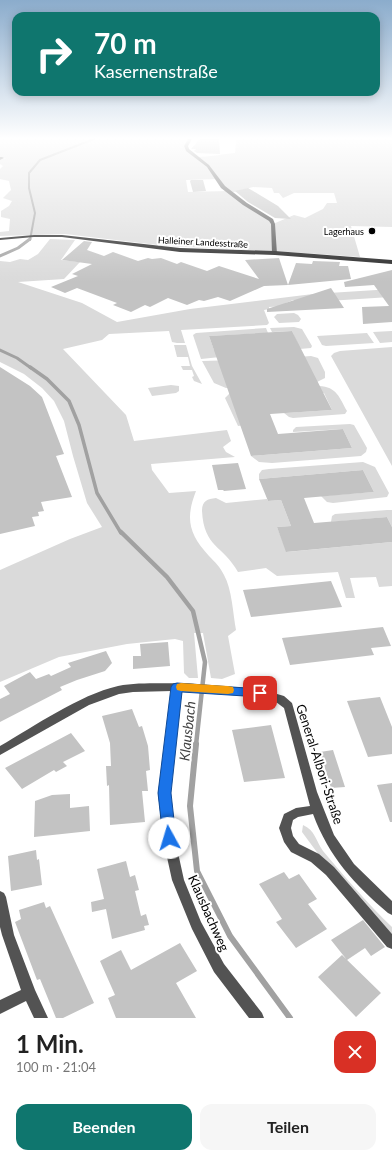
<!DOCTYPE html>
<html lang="de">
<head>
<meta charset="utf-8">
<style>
	body { margin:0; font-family:Lato,sans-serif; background:#f6f6f6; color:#222; height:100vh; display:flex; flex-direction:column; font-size:15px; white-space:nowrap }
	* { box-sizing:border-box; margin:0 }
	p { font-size:13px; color:#767676 }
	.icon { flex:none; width:22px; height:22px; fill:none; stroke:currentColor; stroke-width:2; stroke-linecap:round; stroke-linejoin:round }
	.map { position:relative; height:1018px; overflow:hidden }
	.sheet { display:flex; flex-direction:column; background:#fff; flex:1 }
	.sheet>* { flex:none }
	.hud { position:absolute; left:12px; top:12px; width:368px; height:84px; border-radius:12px; box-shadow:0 2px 10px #0003; background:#0f766e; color:#fff; overflow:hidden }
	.pin { position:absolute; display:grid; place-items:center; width:34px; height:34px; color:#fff; margin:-17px; border-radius:8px; box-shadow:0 2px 6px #0006 }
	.me { position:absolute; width:44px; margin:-22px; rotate:354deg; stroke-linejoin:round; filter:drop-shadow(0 0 3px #0008) }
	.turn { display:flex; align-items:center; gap:14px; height:84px; padding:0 16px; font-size:18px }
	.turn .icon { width:52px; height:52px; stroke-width:2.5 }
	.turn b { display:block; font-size:28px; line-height:34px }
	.round { display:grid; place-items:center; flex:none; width:42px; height:42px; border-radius:12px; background:#f6f6f6 }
	.head { display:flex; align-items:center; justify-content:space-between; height:68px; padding:0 16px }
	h1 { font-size:24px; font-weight:700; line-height:30px }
	.primary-button { display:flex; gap:8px; margin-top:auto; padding:8px 16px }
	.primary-button a { flex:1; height:46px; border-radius:12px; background:#0f766e; color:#fff; font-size:16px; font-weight:700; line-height:46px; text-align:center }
	.primary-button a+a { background:#f6f6f6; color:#222 }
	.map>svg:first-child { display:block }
	.green { fill:#dadada; fill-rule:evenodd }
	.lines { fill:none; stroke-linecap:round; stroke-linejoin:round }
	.stream-far4 { stroke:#a1a1a1; stroke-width:2 }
	.stream-far3 { stroke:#a1a1a1; stroke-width:3 }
	.stream-far2 { stroke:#a1a1a1; stroke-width:3.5 }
	.stream-far1 { stroke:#a1a1a1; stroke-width:4.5 }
	.stream { stroke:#a1a1a1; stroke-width:6 }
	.building { fill:#c3c3c3 }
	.street { fill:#535353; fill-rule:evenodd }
	.secondary { fill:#202020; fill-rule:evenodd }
	.route { fill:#1a73e8; stroke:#114b97 }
	.slow { fill:#f59e0b }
	.poi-dot { fill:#000; stroke:#fff; stroke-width:1.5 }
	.labels { text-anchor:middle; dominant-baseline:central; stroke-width:4; stroke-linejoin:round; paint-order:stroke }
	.far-poi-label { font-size:9px; fill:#000; stroke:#fff; text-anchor:end }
	.far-street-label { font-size:9px; fill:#000; stroke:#fff }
	.near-street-label { font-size:13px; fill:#000; stroke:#fff }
	.near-water-label { font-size:14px; font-style:italic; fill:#424242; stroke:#fff }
</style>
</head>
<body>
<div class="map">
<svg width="392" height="1018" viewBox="0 0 392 1018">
	<rect width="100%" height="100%" fill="#fff"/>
	<path class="green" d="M0 139H188L184 146 185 150 212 171 197 157C210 157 222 154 235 153L236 142 235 139H392V227L351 226 360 257 275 251 166 246 65 234 0 236V232L9 231 10 219 1 217V211L9 206 12 201 3 198 11 190 9 181 0 179V169L3 166 0 164V160L6 158H0ZM217 179 227 191 188 192 186 180ZM253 187 272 188 274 193H279L283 198 294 193H334L337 203H327L323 209 305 218 294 215 273 224 230 193Z
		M50 239 75 240 61 260 80 262 64 279 18 282 82 303 117 322 190 309 313 294 392 289 390 297 328 301 293 300 286 303 287 306 269 307V309L264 310 269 323 267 325 181 330 185 343H177L172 342 169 331 109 334 102 340 63 349 126 415 134 441 227 430 231 441 223 447 226 452 235 457 151 464 152 470 169 493 196 491C185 519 189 534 209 556 215 562 220 567 224 575 232 589 233 614 236 630L228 636 235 674 222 679 211 678 203 633H194L198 678H189L184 673 183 641 175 639 127 644 59 657 0 682V570L70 539 102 527 87 503 73 456 64 421 54 401 42 388 24 374 0 362V261L10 262 20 259 28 260 38 254Z
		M294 313 298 315 301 319 299 322 279 323 274 317 277 314Z
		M294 327 302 329 312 346 311 348 266 352 298 344 292 331 272 332 270 328Z
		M266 328 268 333 209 336 214 350H217L220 357 201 359 193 335 196 333Z
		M392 331V342L380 343 373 332Z
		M367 333 374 343 326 346 322 345 317 336Z
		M174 345H186L192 366 202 384 194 381 192 377 194 376 192 370H183L181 366H190L188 357H177Z
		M392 347V466L331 356 334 353 340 351Z
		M311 356 318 358 325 372V378L317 382 226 388 214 383 202 361 269 359Z
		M171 385 179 386V391L176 393 152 396 148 388Z
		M319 386C337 387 339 397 347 411L345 414 293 418 289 417 284 413 332 410 324 393 232 399 246 425 238 426 225 398 230 393Z
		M350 424 354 425 367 448 366 452 361 456 272 463 259 462 251 456 352 448 343 429 293 432V430L296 427Z
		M363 462 375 467 389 493 387 497 333 503 327 502 321 496 374 492 363 470 259 479V474L262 470 269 469Z
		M216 498 226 503 267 499 268 501 281 500 291 526 277 527 287 552 392 542V586L379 587 376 577 350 578 355 598H346L338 572 277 576 266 568 238 572C223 545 204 548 202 511 202 501 207 499 216 498Z
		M387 510H392V527L387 517 331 522 332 516 335 514Z
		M303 825C315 830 316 841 323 851 345 877 367 903 392 927V934L319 855 302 832Z"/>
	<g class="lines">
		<path class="stream-far4" d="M30 240 35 213 29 188V173L40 160 94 139"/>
		<path class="stream-far3" d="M0 256 18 248 30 239
			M0 350 17 358 31 368"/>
		<path class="stream-far2" d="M30 367 47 379 69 401 79 425 97 493 121 533"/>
		<path class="stream-far1" d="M121 532 167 577 193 611 205 662 196 745"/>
		<path class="stream" d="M196 744 190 806 197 871 230 936 290 1018"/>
	</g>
	<path class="building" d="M200 139H219L220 154 197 153 194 151 196 149H191Z
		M191 180H203L206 191 193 192 190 181Z
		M248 188 278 206 291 219 275 218 248 202 235 191Z
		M84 241 92 242 87 250 104 256 113 252 138 261 148 258 152 259 161 258 177 264 181 262 207 271 219 266 259 279 245 260 279 258 288 285 264 286 230 301 218 297 204 301 199 300 187 305 168 298 150 307 145 305 131 312 113 305 117 303 77 288 65 293 51 287 78 276 72 274 92 264 62 260Z
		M313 261 340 262 339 266H348L351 279 288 285 296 263 312 264Z
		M392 270V322L363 324 362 307 389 306 374 285 345 287 344 282Z
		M331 288 344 308 267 312V309Z
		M292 331 332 410 270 414 278 434 343 429 352 448 251 456 209 336Z
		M0 367 30 386 42 397 64 454 56 456 72 497 41 502 44 511 38 512 39 516 32 517 35 526 0 534Z
		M238 463 246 489 224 491 223 490H218L212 465Z
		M363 470 374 492 304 498 314 523 387 517 392 527V542L286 552 277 527 291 526 281 500 268 501 259 479Z
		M331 581 342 607 251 617 243 590Z
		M383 627 391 646 371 648 374 655 290 665 282 638Z
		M168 642 170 666 133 669V656H141L140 644Z
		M106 651 112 663 105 671 77 680 60 687 62 690 0 722V699L10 694 4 686 30 672 36 679 49 674 51 676 71 667 68 663Z
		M380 697 392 727V754L368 757 347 701Z
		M132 709 139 727 142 726 148 746 150 770 146 771 148 791H142L145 822 110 825 109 785 107 786 106 766H111L110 743 102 716Z
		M271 725 285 778 244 782 232 730Z
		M71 733 85 751 63 762 67 766 56 772 54 770 22 789 5 768Z
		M333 750 345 787 331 788 320 752Z
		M392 783V822H390L377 785Z
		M70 794V808L89 806 90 831 34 837 35 801 52 795Z
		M36 850 37 860 39 859 42 885 11 891 8 856Z
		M126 861 130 877 135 875 139 890 135 891 141 916 146 914 149 925 144 926 145 930 112 939 106 909 92 912 91 902 104 899 97 869Z
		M284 872 289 879 299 874 317 899 308 904 327 929 296 948 276 922 282 919 259 884Z
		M44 902 46 908 50 906 94 1003 63 1018H56L40 979 37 980 15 922 21 919 19 910Z
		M363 920 385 947 371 956 365 948 347 960 331 940Z
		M180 943 197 971 176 983 196 1018H116L108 998 115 995 100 961 121 950 131 970Z
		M342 955 381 993 356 1017 318 977Z"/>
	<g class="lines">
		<path class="street" d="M188 139H192L188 146 189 149 209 165 225 186 247 203 273 219 275 224 277 254 272 253 271 224 269 221 243 205 221 188 207 167 186 151 184 146Z
			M0 157H2L4 158 0 160Z
			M182 683 260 689 284 696 292 703 317 792 334 835 354 864 392 901V915L388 913C354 884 329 857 313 814L298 817 293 820 291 828 293 836 299 844 319 854 334 867 392 934V949L387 947 326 875 311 862 291 852 284 842 279 828 284 814 296 808 310 806 284 708 276 702 260 697 182 691 170 793 175 839 184 880 201 922 224 964 262 1013 264 1018H249L214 972 192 929 172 880 163 839 158 793 172 691 133 692 119 694 89 705 0 755V746C35 726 79 695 118 686 138 682 161 684 182 683Z
			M0 891 4 893 6 897 14 935 35 990 48 1018H34L26 1001 0 1014V1000L21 990 2 935 0 927Z"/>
		<path class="secondary" d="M34 235H62L180 248 275 251 392 260V264L275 255 180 252 62 237H34L0 240V238Z"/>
	</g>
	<linearGradient id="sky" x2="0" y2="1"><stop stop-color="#8baccc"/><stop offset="0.49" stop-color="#fff"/><stop offset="1" stop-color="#fff" stop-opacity="0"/></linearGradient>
	<rect width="392" height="282" fill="url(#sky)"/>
	<path class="route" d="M177 683 260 689 264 690 266 693 264 696 260 697 182 692 171 793 176 838 174 843 169 844 165 843 163 838 158 793 171 687 173 684Z"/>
	<path class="slow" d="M181 683 228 686 233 687 234 690 233 693 228 694 181 691 177 690 176 687 177 684Z"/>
	<circle class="poi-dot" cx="372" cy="231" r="4"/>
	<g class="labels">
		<g class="far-poi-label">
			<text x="364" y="231">Lagerhaus</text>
		</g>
		<g class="far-street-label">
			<text transform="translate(203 242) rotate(3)">Halleiner Landesstraße</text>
		</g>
		<g class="near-street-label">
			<text transform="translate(320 764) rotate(72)">General-Albori-Straße</text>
			<text transform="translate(209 913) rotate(66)">Klausbachweg</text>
		</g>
		<g class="near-water-label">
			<text transform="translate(187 731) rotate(-84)">Klausbach</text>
		</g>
	</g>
</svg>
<div class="pin" style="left:260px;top:693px;background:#d93025"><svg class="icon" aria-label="arrive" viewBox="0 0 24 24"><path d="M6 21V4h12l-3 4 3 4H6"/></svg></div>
<svg class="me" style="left:169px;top:838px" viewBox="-20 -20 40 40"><circle r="19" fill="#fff"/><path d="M0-13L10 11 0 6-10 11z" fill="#1a73e8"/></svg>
<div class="hud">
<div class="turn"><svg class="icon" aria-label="right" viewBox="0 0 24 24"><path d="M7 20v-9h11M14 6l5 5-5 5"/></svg><div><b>70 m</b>Kasernenstraße</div></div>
</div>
</div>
<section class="sheet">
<div class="head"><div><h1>1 Min.</h1><p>100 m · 21:04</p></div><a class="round" style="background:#d93025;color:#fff"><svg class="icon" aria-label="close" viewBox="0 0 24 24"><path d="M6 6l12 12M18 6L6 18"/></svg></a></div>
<div class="primary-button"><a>Beenden</a><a>Teilen</a></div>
</section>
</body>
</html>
